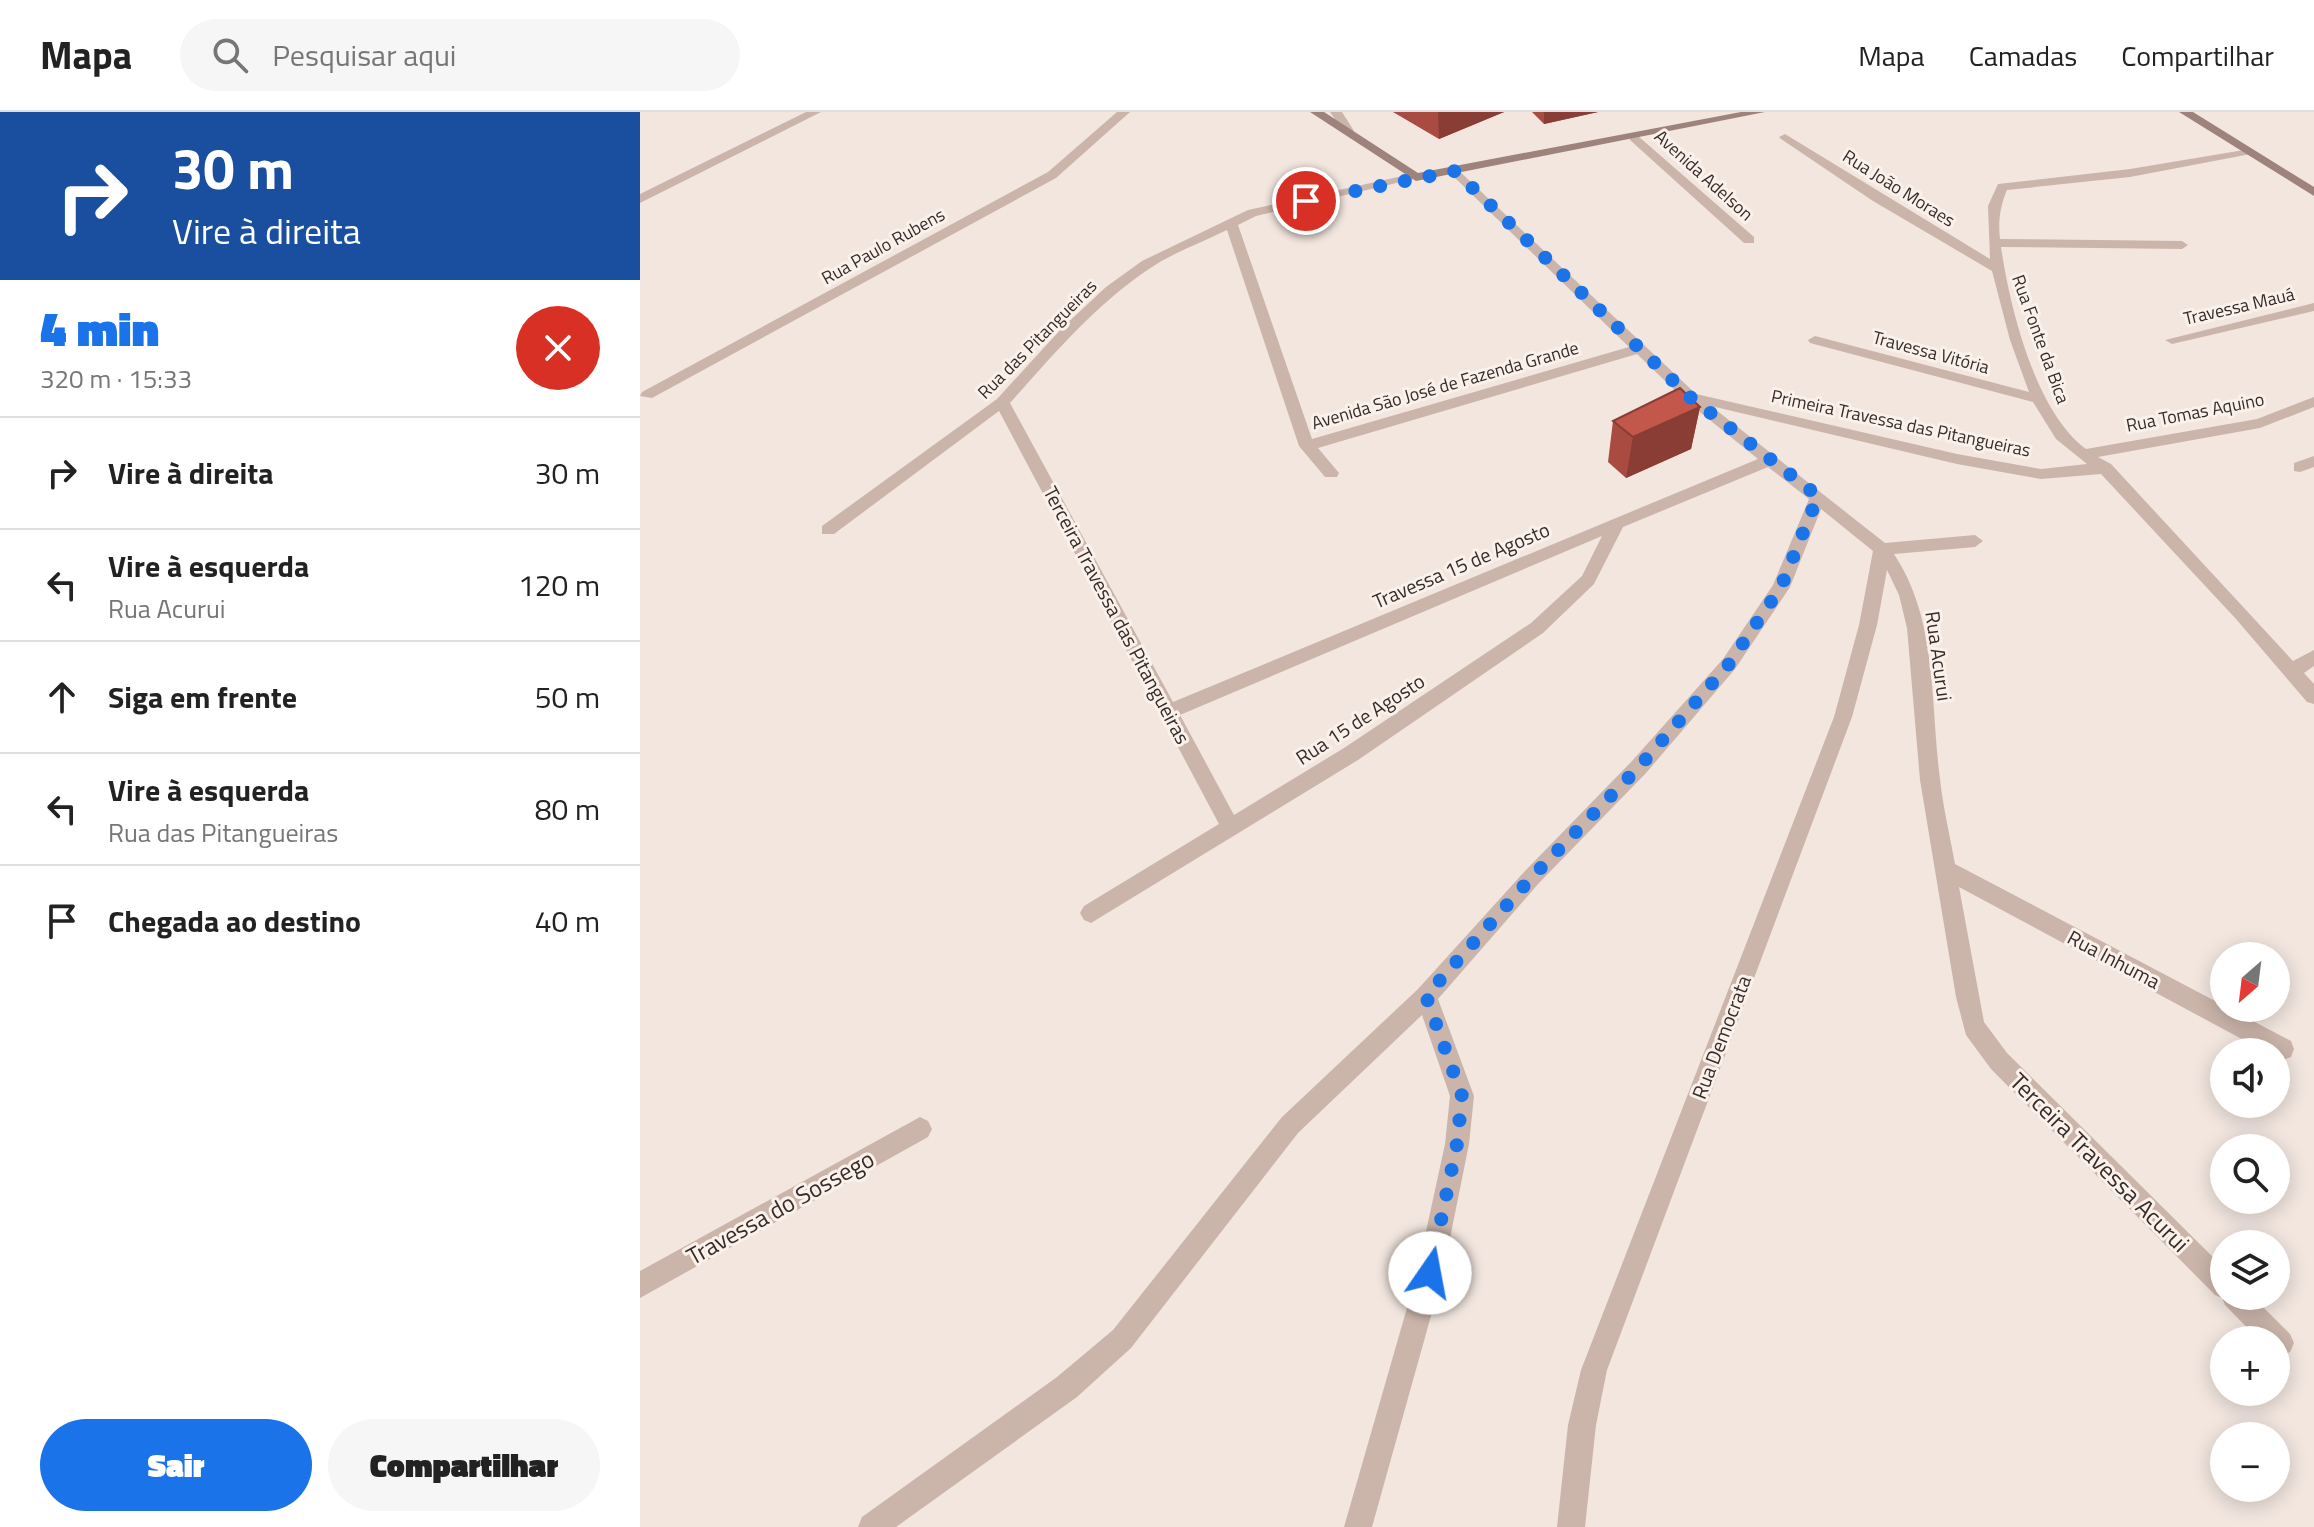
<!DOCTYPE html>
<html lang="pt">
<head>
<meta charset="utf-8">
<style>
	body { margin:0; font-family:"Titillium Web",sans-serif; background:#f6f6f6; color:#222; height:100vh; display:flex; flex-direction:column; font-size:30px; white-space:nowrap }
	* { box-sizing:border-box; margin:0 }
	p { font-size:26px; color:#767676 }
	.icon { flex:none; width:44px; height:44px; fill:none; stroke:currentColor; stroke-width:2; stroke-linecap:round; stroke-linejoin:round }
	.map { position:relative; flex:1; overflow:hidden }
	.details { display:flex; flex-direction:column; background:#fff; width:640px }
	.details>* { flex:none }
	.hud { background:#1a4fa0; color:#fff; overflow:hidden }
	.needle { width:52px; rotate:208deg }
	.tools { position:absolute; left:1570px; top:830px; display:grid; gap:16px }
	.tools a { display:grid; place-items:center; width:80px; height:80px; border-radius:50%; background:#fff; box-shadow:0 4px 20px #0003; font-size:40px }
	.pin { position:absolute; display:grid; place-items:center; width:68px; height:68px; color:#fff; margin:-34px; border:4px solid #fff; border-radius:50%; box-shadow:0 2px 8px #0007 }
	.me { position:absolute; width:88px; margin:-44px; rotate:12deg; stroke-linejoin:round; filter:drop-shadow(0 0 6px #0008) }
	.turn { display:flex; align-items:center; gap:28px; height:168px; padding:0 40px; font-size:36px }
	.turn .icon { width:104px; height:104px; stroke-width:2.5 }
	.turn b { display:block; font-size:56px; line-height:68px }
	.round { display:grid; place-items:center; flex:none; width:84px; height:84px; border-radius:42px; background:#f6f6f6 }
	.overview { display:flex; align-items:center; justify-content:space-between; height:136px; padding:0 40px }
	h1 { font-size:48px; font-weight:800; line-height:60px; color:#1a73e8 }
	.button { display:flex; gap:16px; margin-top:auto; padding:16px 40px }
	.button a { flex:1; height:92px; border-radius:48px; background:#1a73e8; color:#fff; font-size:32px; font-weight:800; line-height:92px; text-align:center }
	.button a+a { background:#f6f6f6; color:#222 }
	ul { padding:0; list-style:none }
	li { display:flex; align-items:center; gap:24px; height:112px; padding:0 40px; border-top:2px solid #e0e0e0 }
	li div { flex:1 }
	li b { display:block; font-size:30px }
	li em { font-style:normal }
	header { display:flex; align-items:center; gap:48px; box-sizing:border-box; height:112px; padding:0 40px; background:#fff; border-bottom:2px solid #e0e0e0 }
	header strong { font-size:38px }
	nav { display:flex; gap:44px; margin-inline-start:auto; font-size:28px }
	.search { width:560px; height:72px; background:#f6f6f6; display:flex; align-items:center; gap:20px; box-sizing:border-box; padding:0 28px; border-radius:44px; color:#767676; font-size:30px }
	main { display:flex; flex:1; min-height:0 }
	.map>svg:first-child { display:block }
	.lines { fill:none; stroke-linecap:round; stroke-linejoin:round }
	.lane { fill:#cbb5ab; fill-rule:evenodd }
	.street { fill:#cbb5ab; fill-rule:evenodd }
	.secondary { fill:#9e837c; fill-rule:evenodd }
	.wall { fill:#a94b41 }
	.shaded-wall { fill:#893d35 }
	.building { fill:#c4574c; stroke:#893d35; stroke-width:2 }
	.route { stroke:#1a73e8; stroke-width:14; stroke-dasharray:0 25.2 }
	.labels { text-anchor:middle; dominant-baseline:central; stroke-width:6; stroke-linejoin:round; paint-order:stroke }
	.far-street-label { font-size:18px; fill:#382c2a; stroke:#faf1eb }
	.street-label { font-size:20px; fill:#382c2a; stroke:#faf1eb }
	.near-street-label { font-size:24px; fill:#382c2a; stroke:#faf1eb }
</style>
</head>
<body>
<header>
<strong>Mapa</strong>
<div class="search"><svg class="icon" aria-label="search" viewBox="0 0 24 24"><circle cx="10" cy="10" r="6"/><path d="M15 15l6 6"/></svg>Pesquisar aqui</div>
<nav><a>Mapa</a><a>Camadas</a><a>Compartilhar</a></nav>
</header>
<main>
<section class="details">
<div class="hud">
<div class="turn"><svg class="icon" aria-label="right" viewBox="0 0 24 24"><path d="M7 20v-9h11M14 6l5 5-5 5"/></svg><div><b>30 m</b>Vire à direita</div></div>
</div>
<div class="overview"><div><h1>4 min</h1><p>320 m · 15:33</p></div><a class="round" style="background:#d93025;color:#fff"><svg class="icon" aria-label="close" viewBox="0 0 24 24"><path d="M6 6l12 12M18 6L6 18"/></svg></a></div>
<ul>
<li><svg class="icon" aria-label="right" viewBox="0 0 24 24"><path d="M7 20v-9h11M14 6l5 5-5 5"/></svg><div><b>Vire à direita</b></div><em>30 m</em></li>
<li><svg class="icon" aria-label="left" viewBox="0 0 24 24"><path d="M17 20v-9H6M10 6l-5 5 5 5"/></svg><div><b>Vire à esquerda</b><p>Rua Acurui</p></div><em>120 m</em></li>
<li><svg class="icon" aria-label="ahead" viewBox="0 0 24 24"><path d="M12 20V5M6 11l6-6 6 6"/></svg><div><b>Siga em frente</b></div><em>50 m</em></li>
<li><svg class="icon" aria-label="left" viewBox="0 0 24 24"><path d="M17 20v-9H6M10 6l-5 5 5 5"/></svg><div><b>Vire à esquerda</b><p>Rua das Pitangueiras</p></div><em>80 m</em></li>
<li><svg class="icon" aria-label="arrive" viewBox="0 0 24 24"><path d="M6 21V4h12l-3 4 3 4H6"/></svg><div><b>Chegada ao destino</b></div><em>40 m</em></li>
</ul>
<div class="button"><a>Sair</a><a>Compartilhar</a></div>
</section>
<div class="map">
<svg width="1674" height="1415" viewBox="0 0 1674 1415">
	<rect width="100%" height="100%" fill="#f2e6df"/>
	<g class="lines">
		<path class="lane" d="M690 0H702L714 19 712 21H704Z"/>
		<path class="street" d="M166 0H181L0 91V82Z
			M477 0H490L416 66 12 286 0 284 2 280 408 60Z
			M1145 22 1350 147 1348 94 1358 72 1490 57 1610 37 1616 41 1490 65 1367 78C1360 94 1358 110 1360 127L1542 129 1548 133 1542 137 1361 135C1370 196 1395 299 1446 337L1617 307 1674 285V295L1620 316 1458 345 1471 352 1653 549 1674 538V554L1664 561 1674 572V592L1667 590 1596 507 1461 362 1401 367 1317 352 1071 294 1245 431 1335 423 1343 429 1335 435 1254 442C1298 508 1290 591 1300 667 1303 695 1310 724 1315 752L1651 929 1654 937 1651 945 1643 948 1636 945V940H1626L1319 775 1344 910 1367 941 1584 1156V1184H1612L1650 1222 1654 1231 1650 1240 1641 1244 1636 1242V1228H1619L1585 1193 1582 1186 1575 1183 1351 957 1326 923 1316 885 1280 668 1267 516 1259 483 1247 458 1237 513 1212 605 967 1258 956 1313 945 1415H917L928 1313 941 1258 1194 605 1219 513 1233 439 1181 397 1150 475 1095 557 1006 661 899 771 798 887 834 984 829 1032 803 1161 732 1415H704L777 1161 805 1032 810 984 782 903 658 1021 491 1236 437 1285 256 1415H218L222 1405 417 1265 473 1218 642 1005 778 877 885 759 992 649 1083 547 1133 473 1169 387 1128 355 983 415 954 472 903 521 718 648 451 811 444 808 440 801 444 794 579 712 359 299 194 422H182V414L357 287 422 216 466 175 502 149 608 98 776 61 782 65 616 104 598 113 672 327 989 235 811 62 809 59 815 55 1056 282 1317 342 1401 357 1447 352 1416 327 1393 290 1170 231 1168 228 1175 224 1389 280 1370 228 1352 159 1233 89 1141 27 1139 25ZM587 118 659 334 685 365H697L699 361 678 336 997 242 1045 288 1118 347 533 590 370 291C413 243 455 193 509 157 532 141 561 131 587 118ZM962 424 942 464 891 511 704 636 594 703 540 603Z
			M990 24H998L1114 125V131H1104L990 28Z
			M1674 191V199L1532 232 1525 228Z
			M1674 344V355L1660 360 1654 359V351Z
			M280 1005 288 1009 292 1017 288 1025 0 1186V1159Z"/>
		<path class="secondary" d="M670 0H684L778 61 1101 0H1125L776 69Z
			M1539 0H1553L1674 75V84Z"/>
	</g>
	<path class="wall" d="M753 0H864L799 27Z
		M892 0H958L904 12Z
		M1060 295 1051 337 986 366 968 350 973 309Z"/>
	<path class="shaded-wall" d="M798 0H864L799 27Z
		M904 0H958L904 12Z
		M1060 295 1051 337 986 366 993 325Z"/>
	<path class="building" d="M1040 276 1060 295 993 325 973 309Z"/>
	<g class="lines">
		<path class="route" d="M666 89 815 59 1050 285 1178 384 1141 475 1089 552 999 655 892 765 786 884 822 984 817 1032 790 1161"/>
	</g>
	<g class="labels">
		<g class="far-street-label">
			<text transform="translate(1064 63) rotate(42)">Avenida Adelson</text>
			<text transform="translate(1259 76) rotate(32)">Rua João Moraes</text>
			<text transform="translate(243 134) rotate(-29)">Rua Paulo Rubens</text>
			<text transform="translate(1599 194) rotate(-13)">Travessa Mauá</text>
			<text transform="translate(397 227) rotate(-45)">Rua das Pitangueiras</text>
			<text transform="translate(1401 227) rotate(70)">Rua Fonte da Bica</text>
			<text transform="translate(1291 240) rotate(15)">Travessa Vitória</text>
			<text transform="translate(805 273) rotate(-16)">Avenida São José de Fazenda Grande</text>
			<text transform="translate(1555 300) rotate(-11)">Rua Tomas Aquino</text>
			<text transform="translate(1261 311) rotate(12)">Primeira Travessa das Pitangueiras</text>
		</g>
		<g class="street-label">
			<text transform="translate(821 453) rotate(-23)">Travessa 15 de Agosto</text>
			<text transform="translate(477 503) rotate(62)">Terceira Travessa das Pitangueiras</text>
			<text transform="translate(1299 544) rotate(82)">Rua Acurui</text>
			<text transform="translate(720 607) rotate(-33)">Rua 15 de Agosto</text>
			<text transform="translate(1474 847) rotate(28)">Rua Inhuma</text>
			<text transform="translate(1081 925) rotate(-69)">Rua Democrata</text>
		</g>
		<g class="near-street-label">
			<text transform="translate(1460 1050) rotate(45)">Terceira Travessa Acurui</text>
			<text transform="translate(140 1095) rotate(-29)">Travessa do Sossego</text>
		</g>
	</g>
</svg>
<div class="tools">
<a><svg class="needle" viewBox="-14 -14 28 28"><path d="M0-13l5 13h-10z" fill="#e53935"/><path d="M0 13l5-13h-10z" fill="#767676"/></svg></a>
<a><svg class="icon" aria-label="sound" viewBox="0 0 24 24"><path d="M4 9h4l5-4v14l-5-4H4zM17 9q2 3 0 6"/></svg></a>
<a><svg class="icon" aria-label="search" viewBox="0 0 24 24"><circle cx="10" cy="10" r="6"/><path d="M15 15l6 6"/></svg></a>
<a><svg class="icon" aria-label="layers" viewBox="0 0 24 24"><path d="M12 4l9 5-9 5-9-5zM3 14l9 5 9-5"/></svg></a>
<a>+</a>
<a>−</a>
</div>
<div class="pin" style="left:666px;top:89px;background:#d93025"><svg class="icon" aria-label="arrive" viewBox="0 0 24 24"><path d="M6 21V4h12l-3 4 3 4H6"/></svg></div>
<svg class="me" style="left:790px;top:1161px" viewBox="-20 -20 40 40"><circle r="19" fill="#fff"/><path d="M0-13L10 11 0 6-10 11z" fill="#1a73e8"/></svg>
</div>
</main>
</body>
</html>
